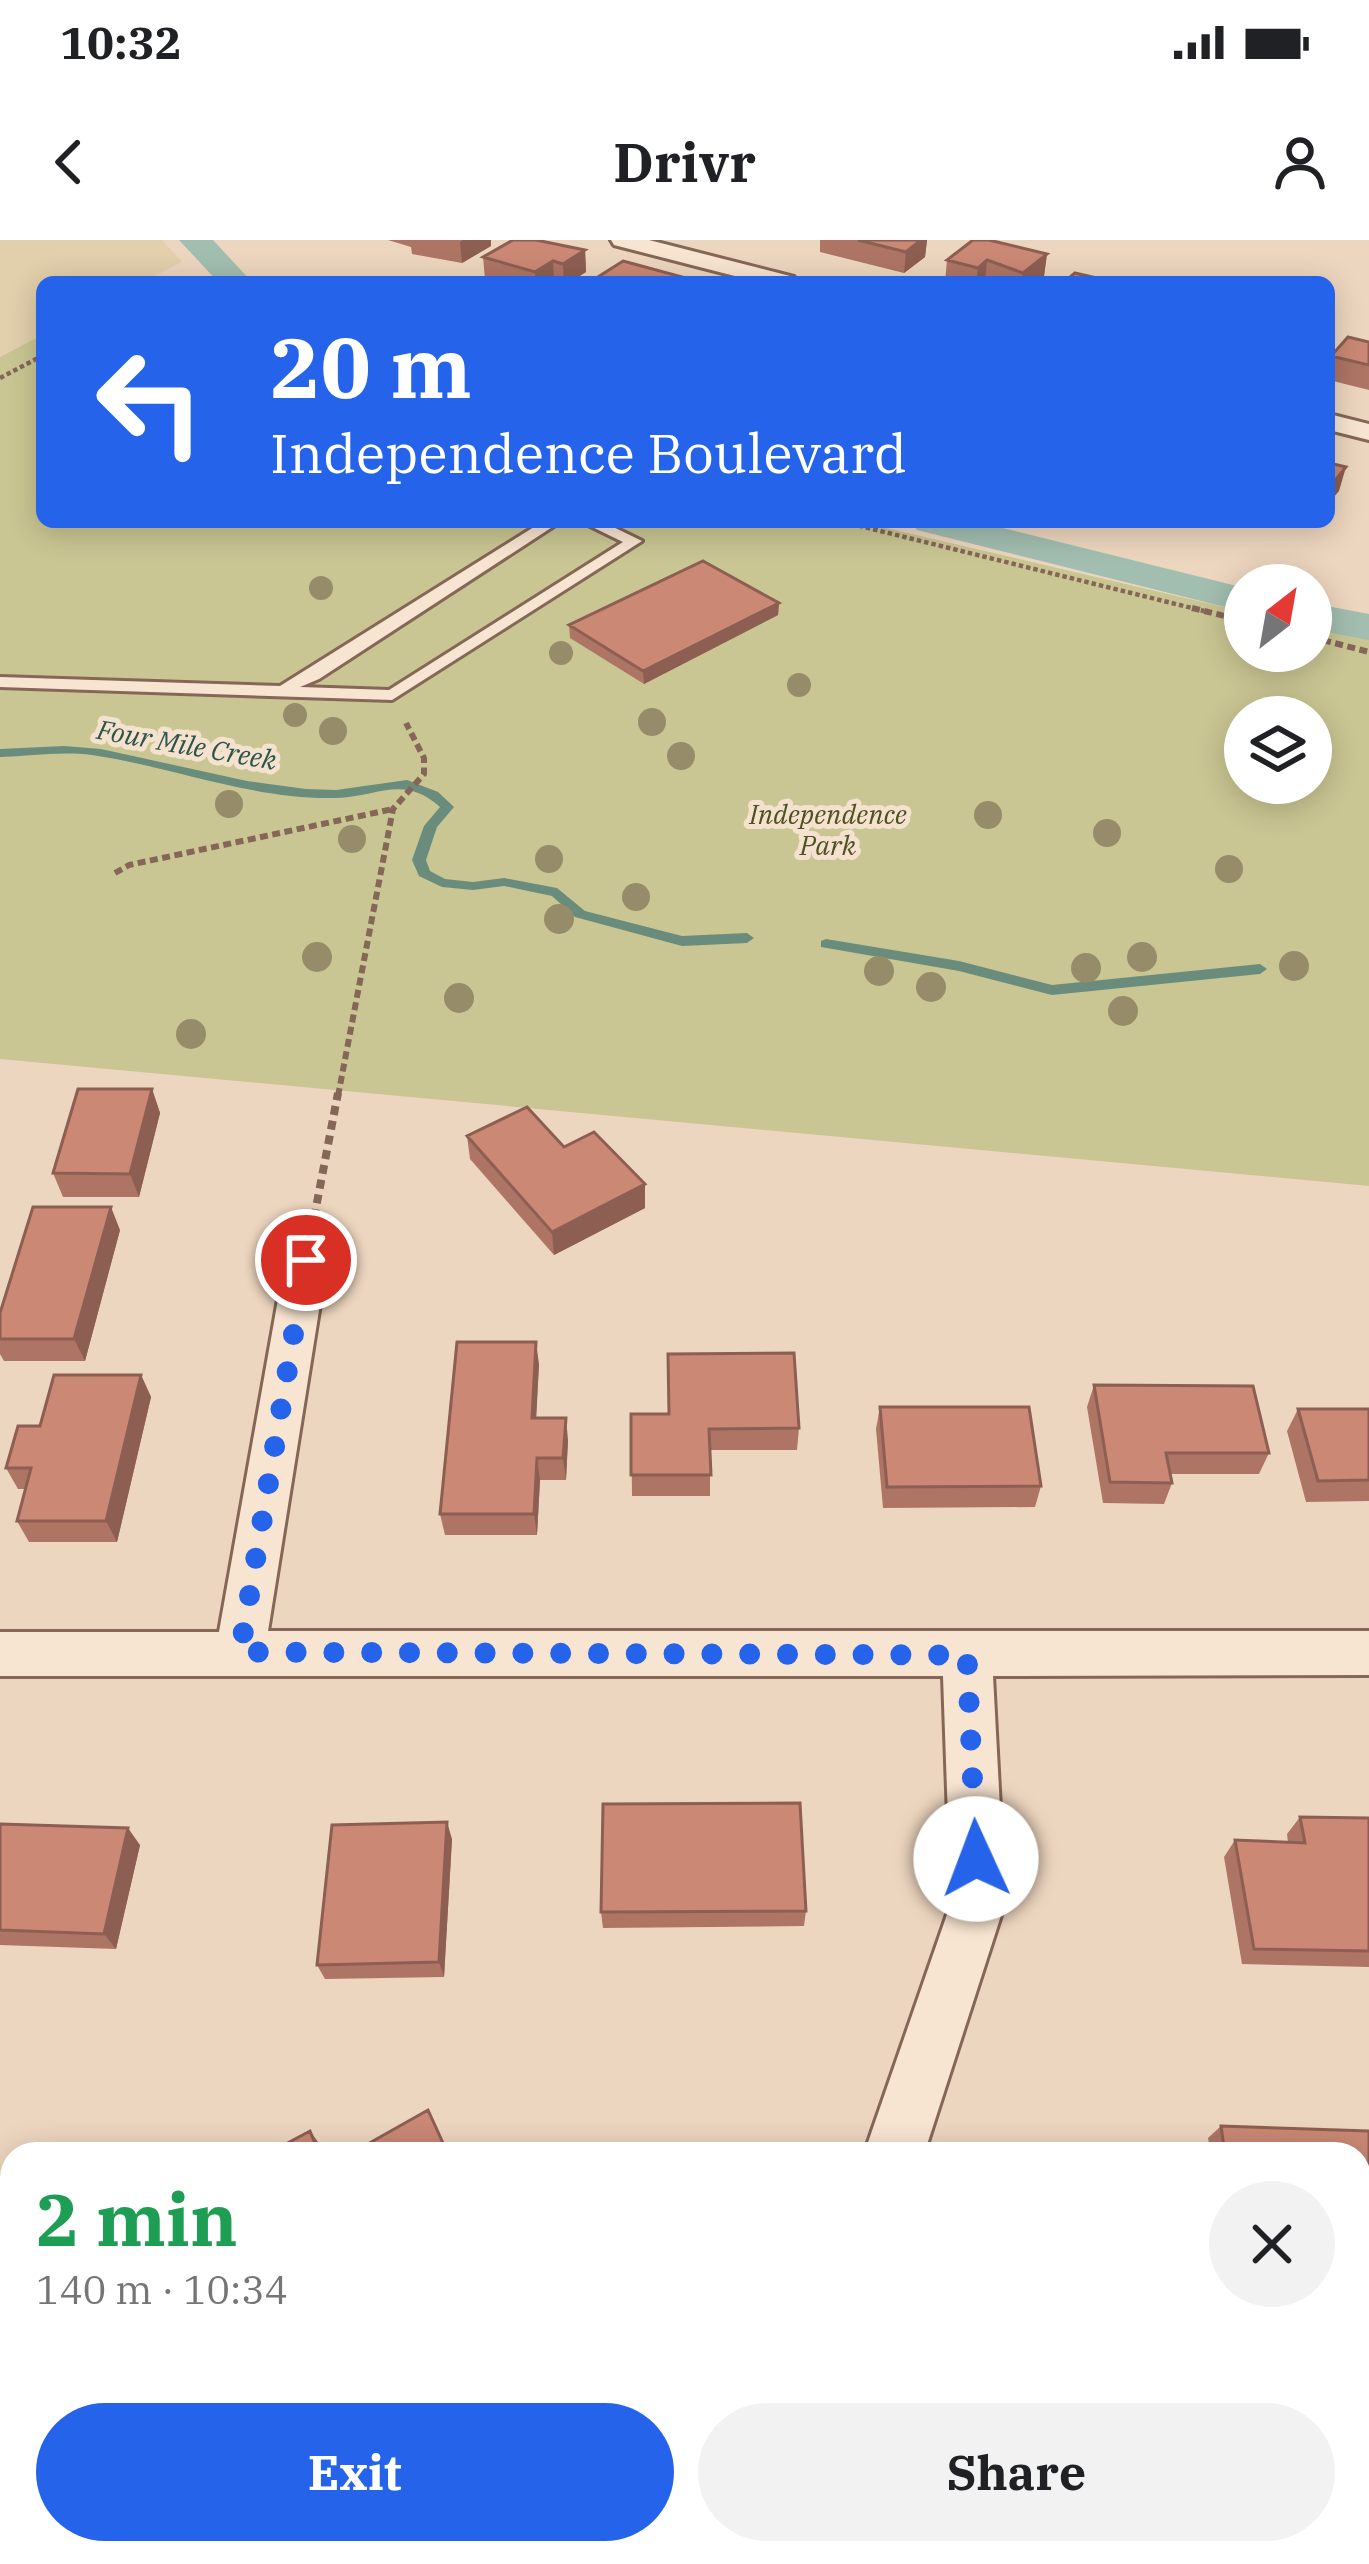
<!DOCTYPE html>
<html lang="en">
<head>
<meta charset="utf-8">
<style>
	body { margin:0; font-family:"IBM Plex Serif",serif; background:#f2f2f2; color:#202124; height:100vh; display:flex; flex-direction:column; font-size:45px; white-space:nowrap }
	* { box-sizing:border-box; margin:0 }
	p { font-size:39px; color:#757577 }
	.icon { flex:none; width:66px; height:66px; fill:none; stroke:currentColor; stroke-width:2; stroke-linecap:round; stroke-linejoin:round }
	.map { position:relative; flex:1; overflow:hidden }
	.details { position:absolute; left:0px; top:1902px; width:1371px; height:423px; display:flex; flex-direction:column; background:#fff; border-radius:36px 36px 0 0; box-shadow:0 6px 30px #0003 }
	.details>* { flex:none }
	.hud { position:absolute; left:36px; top:36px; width:1299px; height:252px; border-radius:18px; box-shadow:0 6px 30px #0003; background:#2563eb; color:#fff; overflow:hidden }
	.needle { width:78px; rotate:31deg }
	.tools { position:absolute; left:1224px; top:324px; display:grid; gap:24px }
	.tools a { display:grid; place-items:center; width:108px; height:108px; border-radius:50%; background:#fff; box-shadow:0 6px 30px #0003; font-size:60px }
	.pin { position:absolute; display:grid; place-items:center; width:102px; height:102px; color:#fff; margin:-51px; border:6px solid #fff; border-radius:50%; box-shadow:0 3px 12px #0007 }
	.me { position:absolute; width:132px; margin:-66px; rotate:358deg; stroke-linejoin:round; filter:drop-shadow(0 0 9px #0008) }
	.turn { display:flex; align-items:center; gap:42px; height:252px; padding:0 36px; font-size:54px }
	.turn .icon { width:156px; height:156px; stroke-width:2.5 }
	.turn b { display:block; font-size:84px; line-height:102px }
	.round { display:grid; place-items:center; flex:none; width:126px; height:126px; border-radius:63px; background:#f2f2f2 }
	.summary { display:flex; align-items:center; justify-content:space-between; height:204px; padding:0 36px }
	h1 { font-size:72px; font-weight:800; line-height:90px; color:#1e9e55 }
	.action { display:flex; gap:24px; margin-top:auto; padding:24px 36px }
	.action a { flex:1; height:138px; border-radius:72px; background:#2563eb; color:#fff; font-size:48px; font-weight:800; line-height:138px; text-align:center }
	.action a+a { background:#f2f2f2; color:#202124 }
	.status { display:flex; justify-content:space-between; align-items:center; height:84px; padding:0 60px; background:#fff; direction:ltr }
	.status svg { height:33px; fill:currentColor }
	header { display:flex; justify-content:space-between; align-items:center; height:156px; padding:0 36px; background:#fff; font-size:54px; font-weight:800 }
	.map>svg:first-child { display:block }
	.farmland { fill:#e2cfac }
	.green { fill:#cac693; fill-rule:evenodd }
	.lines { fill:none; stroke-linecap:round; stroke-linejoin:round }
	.stream { fill:#6a8c7d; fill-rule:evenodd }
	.canal { fill:#a2beb0; fill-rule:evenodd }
	.service-casing { stroke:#856758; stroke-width:6 }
	.minor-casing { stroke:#856758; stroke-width:6 }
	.path-far2 { stroke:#856758; stroke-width:4.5; stroke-dasharray:4.5 3; stroke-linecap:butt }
	.path-far1 { stroke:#856758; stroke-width:6; stroke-dasharray:8 4.5; stroke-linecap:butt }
	.path { stroke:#856758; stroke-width:8; stroke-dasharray:9 6; stroke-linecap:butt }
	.service { fill:#f8e5d1; fill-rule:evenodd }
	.minor { fill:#f8e5d1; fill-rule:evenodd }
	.tree { fill:#968c69 }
	.wall { fill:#ae7565 }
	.shaded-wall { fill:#8d5f52 }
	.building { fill:#ca8875; stroke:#8d5f52; stroke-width:3 }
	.route { stroke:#2563eb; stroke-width:21; stroke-dasharray:0 37.8 }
	.labels { text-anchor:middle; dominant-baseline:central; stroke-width:10; stroke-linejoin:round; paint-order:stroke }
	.far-water-label { font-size:27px; font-style:italic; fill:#2b544a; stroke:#f4e2ce }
	.far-park-label { font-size:27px; font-style:italic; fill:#4e5023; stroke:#f4e2ce }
</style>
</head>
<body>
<div class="status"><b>10:32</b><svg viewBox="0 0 49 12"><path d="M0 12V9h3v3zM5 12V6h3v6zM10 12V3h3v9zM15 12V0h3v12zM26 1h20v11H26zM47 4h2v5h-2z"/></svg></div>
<header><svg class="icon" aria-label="back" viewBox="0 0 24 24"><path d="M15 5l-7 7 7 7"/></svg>Drivr<svg class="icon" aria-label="person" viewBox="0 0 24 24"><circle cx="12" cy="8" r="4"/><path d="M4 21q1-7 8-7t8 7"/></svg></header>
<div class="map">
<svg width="1369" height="2324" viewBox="0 0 1369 2324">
	<rect width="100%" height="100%" fill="#edd6bf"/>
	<path class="farmland" d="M0 0H162L182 22 143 42H42V95L0 117Z"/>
	<path class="green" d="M42 95V282H861L1245 372V411H1311V387L1369 398V946L0 819V117ZM1245 477H1311V543H1245Z"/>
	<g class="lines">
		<path class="stream" d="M64 506 101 509 247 541 306 549 336 550 407 540 438 552 454 567 437 587 426 620 430 631 445 639 473 642 504 638 557 648 585 671 682 696 747 693 754 698 747 703 682 706 575 677 552 656 504 646 473 650 442 647 419 636 412 620 424 586 440 567C403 534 378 557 336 558 252 560 174 527 92 515 61 511 30 516 0 517V509Z
			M826 699 959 721 1052 745 1260 724 1267 729 1260 734 1052 755 959 731 821 707V701Z"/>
		<path class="canal" d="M179 0H213L252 42H218Z
			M911 282H979L1245 348V372L917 290Z
			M1311 363 1369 374V400L1311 389Z"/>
		<defs>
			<path id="service" d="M542 282H560L319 439 300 447 389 450 623 302 582 282H603L642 301 392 460 0 447V437L280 446Z"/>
			<path id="minor" d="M611 0H649L794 37 798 42H758L614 5Z
				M1329 174 1369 184V200L1329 190Z
				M306 1004 321 1009 327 1020 268 1391H1369V1435L993 1436 1005 1663 924 1914H864L951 1663 943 1436H0V1392H219L285 1020 291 1009Z
				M362 2313H443L438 2324H357Z"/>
		</defs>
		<use href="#service" class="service-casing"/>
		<use href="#minor" class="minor-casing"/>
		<path class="path-far2" d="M0 138 42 116
			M844 282 1204 371"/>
		<path class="path-far1" d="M1192 368 1245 381
			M1311 397 1369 412
			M115 633 129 625 393 569
			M338 856 393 569 424 534V518L406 483"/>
		<path class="path" d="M314 978 338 853"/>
		<use href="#service" class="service"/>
		<use href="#minor" class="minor"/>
	</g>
	<g class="tree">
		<circle cx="321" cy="348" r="12"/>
		<circle cx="561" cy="413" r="12"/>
		<circle cx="799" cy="445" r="12"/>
		<circle cx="295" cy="475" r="12"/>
		<circle cx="652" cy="482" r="14"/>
		<circle cx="333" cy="491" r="14"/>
		<circle cx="681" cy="516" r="14"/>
		<circle cx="229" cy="564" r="14"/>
		<circle cx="988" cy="575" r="14"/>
		<circle cx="1107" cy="593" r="14"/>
		<circle cx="352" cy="599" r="14"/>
		<circle cx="549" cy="619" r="14"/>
		<circle cx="1229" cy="629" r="14"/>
		<circle cx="636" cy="657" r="14"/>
		<circle cx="559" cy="679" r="15"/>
		<circle cx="317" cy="717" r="15"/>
		<circle cx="1142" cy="717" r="15"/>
		<circle cx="1294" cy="726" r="15"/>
		<circle cx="1086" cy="728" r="15"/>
		<circle cx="879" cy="731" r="15"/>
		<circle cx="931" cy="747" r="15"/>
		<circle cx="459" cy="758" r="15"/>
		<circle cx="1123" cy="771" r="15"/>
		<circle cx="191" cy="794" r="15"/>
	</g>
	<path class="wall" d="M491 0V6L462 23 412 14 411 7 388 0Z
		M820 0H927L925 17 904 33 820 12Z
		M585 10 586 32 570 42H496L485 39 483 17Z
		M1047 14 1044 36 1036 42H945L947 20Z
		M1369 102V150L1329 140V124L1331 116Z
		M779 363 778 375 644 444 570 398 569 385Z
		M152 849 160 873 139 957H63L53 933Z
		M467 896 564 907 645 944V968L554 1015 470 919Z
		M120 990 85 1121H4L0 1114V1073Z
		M539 1124 536 1178 568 1200 566 1240H540L537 1295H445L440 1274Z
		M141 1135 151 1157 117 1302H29L17 1281 26 1249H18L6 1228 40 1186Z
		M1094 1145 1269 1213 1259 1234H1171L1172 1243 1164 1264 1103 1263 1087 1167Z
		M880 1167 1041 1246 1035 1267 883 1268 876 1189Z
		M1298 1169H1369V1261L1306 1262 1287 1191Z
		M631 1174 799 1188 797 1210H710V1256H632Z
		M1300 1577 1369 1578V1727L1242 1724 1224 1617 1235 1600 1288 1602 1287 1594Z
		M0 1584 140 1605 116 1709 0 1705Z
		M452 1599 444 1737 325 1739 317 1725Z
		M806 1671 804 1686 603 1688 601 1672Z
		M1221 1886 1369 1891V2109H1359V1914H1211L1208 1898Z"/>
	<path class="shaded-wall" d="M463 0H491V6L462 23 460 2Z
		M921 0H927L925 17 904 33 906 12Z
		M585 10 586 32 570 42H564L563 24Z
		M1047 14 1044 36 1036 42H1022L1023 33Z
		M987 20 985 42H976L978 28Z
		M553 21 554 42H536L535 32Z
		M1346 227 1339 251 1329 263V248Z
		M779 363 778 375 644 444 643 431Z
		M152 849 160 873 139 957 130 934Z
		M645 944V968L554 1015 552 992Z
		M111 967 120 990 85 1121 74 1099Z
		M536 1102 539 1124 535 1200 532 1178Z
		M141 1135 151 1157 117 1302 106 1281Z
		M566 1178 568 1200 566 1240 563 1218Z
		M537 1218 540 1240 537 1295 534 1274Z
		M447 1582 452 1599 444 1737 439 1722Z
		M128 1588 140 1605 116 1709 104 1694Z
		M310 1891 318 1902 323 1914H319Z
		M12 2298V2313H16L4 2324H0V2309Z"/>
	<path class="building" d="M513 0H536L585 10 563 24 553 21 535 32 483 17Z
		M858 0H921L906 12Z
		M973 0H989L1047 14 1023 33 987 20 978 28 947 20Z
		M623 21 686 38 680 42 593 40Z
		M1075 33 1114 42H1064Z
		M1348 97 1369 102V125L1331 116Z
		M1329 223 1346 227 1329 248Z
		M703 321 779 363 643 431 569 385Z
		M78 849H152L130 934 53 933Z
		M527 867 564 907 594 892 645 944 552 992 467 896Z
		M33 967H111L74 1099H0V1073Z
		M457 1102H536L532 1178H566L563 1218H537L534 1274H440Z
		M794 1113 799 1188 709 1189 711 1235H631V1174H669L668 1114Z
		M54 1135H141L106 1281H17L31 1228H6L18 1186H40Z
		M1094 1145 1253 1146 1269 1213H1166L1172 1243 1110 1242Z
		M880 1167H1029L1041 1246 887 1247Z
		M1298 1169H1369V1240L1318 1241Z
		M800 1563 806 1671 601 1672 603 1564Z
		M1300 1577 1369 1578V1711L1254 1709 1235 1600 1305 1603Z
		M447 1582 439 1722 317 1725 332 1585Z
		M0 1584 128 1588 104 1694 0 1690Z
		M428 1870 448 1914H350Z
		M1221 1886 1369 1891V2101H1359V1914H1225Z
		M310 1891 319 1914H267Z
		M12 2055V2298L0 2309V2066Z
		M1359 2151H1369V2271H1359Z
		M905 2313H998L1003 2324H886L885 2322Z
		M1028 2313H1197L1202 2324H1005Z"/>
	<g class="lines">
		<path class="route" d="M306 1020 240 1412 967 1415 976 1619"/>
	</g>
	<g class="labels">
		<g class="far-water-label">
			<text transform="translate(187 504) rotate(10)">Four Mile Creek</text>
		</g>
		<g class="far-park-label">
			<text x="828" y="573">Independence<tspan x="828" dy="31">Park</tspan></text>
		</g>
	</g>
</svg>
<div class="tools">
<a><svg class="needle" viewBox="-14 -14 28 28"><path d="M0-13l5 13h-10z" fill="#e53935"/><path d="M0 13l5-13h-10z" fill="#757577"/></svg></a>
<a><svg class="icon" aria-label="layers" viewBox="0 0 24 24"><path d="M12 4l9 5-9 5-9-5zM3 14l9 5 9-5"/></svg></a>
</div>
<div class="pin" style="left:306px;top:1020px;background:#d93025"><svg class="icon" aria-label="arrive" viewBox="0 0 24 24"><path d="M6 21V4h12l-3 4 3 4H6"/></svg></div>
<svg class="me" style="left:976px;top:1619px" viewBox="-20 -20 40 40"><circle r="19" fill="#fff"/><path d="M0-13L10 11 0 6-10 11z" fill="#2563eb"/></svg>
<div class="hud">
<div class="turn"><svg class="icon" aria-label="left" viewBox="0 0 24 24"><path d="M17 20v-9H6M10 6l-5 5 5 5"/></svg><div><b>20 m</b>Independence Boulevard</div></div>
</div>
<section class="details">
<div class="summary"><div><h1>2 min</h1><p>140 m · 10:34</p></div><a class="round"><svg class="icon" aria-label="close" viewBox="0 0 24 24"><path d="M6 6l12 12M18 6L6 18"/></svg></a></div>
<div class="action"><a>Exit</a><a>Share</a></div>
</section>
</div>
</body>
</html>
